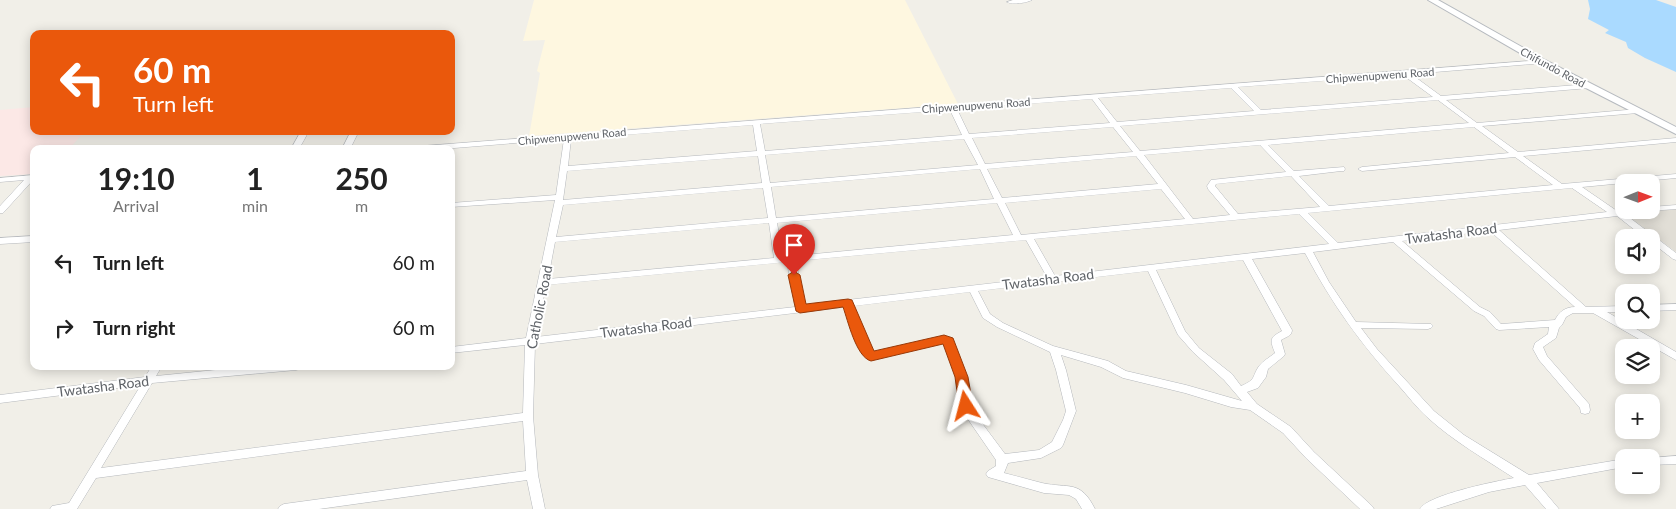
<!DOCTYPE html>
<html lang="en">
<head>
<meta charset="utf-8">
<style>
	body { margin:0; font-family:Lato,sans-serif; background:#f2f2f2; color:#222; height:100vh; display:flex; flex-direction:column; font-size:19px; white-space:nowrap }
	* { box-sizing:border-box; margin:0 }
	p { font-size:16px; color:#767676 }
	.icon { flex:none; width:28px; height:28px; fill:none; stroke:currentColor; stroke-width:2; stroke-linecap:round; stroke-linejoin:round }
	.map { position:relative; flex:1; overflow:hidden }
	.details { position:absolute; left:30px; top:145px; width:425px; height:225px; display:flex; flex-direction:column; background:#fff; border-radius:10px; box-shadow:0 2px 12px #0003 }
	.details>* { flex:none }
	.top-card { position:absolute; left:30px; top:30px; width:425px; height:105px; border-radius:10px; box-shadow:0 2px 12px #0003; background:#ea580c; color:#fff; overflow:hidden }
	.needle { width:32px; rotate:89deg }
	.tools { position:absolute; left:1615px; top:174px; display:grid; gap:10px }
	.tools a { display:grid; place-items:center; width:45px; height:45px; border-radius:10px; background:#fff; box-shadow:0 2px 12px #0003; font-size:25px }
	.pin { position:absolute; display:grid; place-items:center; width:42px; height:42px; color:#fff; margin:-51px -21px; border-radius:50% 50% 50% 0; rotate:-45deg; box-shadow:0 0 5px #0007 }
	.pin .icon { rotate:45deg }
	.me { position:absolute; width:55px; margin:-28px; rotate:351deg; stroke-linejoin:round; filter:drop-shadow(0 0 4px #0008) }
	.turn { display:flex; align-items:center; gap:18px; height:105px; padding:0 20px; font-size:22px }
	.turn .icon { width:65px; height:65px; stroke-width:2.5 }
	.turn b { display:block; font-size:35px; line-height:42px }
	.eta { display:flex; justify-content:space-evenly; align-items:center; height:85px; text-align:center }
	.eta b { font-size:30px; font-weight:700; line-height:35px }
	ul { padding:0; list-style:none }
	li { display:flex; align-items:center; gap:15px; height:65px; padding:0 20px }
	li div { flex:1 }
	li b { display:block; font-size:19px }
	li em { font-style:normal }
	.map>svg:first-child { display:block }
	.commercial { fill:#fef7e0 }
	.education { fill:#e1ded6 }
	.medical { fill:#fce8e6 }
	.water { fill:#aadaff }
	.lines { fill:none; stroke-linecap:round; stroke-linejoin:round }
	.street-casing { stroke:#b5b8bc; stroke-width:1 }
	.secondary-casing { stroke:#b6babf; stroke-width:2 }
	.street { fill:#fff; fill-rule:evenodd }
	.secondary { fill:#fff; fill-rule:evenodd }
	.route { fill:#ea580c; stroke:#983908 }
	.labels { text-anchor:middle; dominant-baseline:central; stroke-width:4; stroke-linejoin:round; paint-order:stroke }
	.far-street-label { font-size:11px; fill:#5f6368; stroke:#fff }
	.street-label { font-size:14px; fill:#5f6368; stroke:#fff }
</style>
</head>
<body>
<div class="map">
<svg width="1676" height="509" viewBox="0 0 1676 509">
	<rect width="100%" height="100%" fill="#f1efe8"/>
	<path class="commercial" d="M534 0H905L958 104 529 136 540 73 537 71 545 40 523 41Z"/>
	<path class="education" d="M1676 209V252L1624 214Z"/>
	<path class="medical" d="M34 107V131H85L69 149H34V174L0 176V110Z"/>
	<path class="water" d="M1588 0H1656L1676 7V72L1645 58 1628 48 1626 42 1605 33 1609 30 1588 19 1590 9Z"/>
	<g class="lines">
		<defs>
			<path id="street" d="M1013 0H1032C1026 3 1013 5 1007 2Z
				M1542 60 1545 62 1544 63 1411 74 1441 96 1589 84 1592 86 1589 88 1446 100 1477 123 1638 109 1642 111 1638 113 1482 126 1518 152 1676 138V142L1523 156 1562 184 1676 174V178L1582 187 1617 211 1651 210V207L1676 205V209L1649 211 1626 215 1676 253V260L1673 259 1651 242V238H1645L1617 216 1499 230 1586 307 1624 306V312H1607L1676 352V360L1593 313H1573L1566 317 1562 325 1559 328 1556 338 1543 347 1547 356 1589 404 1590 410 1589 413 1585 414 1581 413 1580 408 1539 360 1533 349 1535 343 1548 334 1549 327 1499 330 1496 329 1484 316 1474 311 1393 242 1313 252 1329 282 1356 322 1431 324 1433 326 1431 328 1428 329 1361 328 1377 349 1434 411 1464 435 1529 475 1624 459V467L1537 483 1559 509H1546L1525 485 1489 492 1436 509H1420C1427 495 1497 481 1514 478 1485 459 1453 441 1427 417 1417 408 1408 396 1399 386 1360 343 1332 304 1305 253L1252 259 1292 330C1292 336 1286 337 1281 340L1285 354 1284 356 1268 369 1266 377 1258 388 1247 392 1257 404 1291 427 1314 452 1372 506 1374 509H1360L1306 458 1283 433 1250 410 1231 407 1185 393 1123 378 1101 367 1061 355 1066 370 1076 411 1063 445 1061 448 1041 458 1008 463 1004 473C1017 476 1029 480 1042 483 1069 489 1080 479 1095 509H1082L1076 499 1069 495 1044 493 988 477 986 474 988 471 996 466V460L963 412 957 377 944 343 871 360C857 356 850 320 845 307L535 344 533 416 538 475 545 509H533L527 480 319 509H278L280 506 284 504 526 471 523 421 96 478 77 509H50L52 506 69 503 141 385 0 403V395L145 377 152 366H162L156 376 255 366H301L300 369 296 370 152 383 101 468 523 413 525 345 451 353V347L526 338 555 200 451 207V203L556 195 564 139 442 149H406L410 147ZM1403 75 1433 97 1261 110 1238 87ZM1231 88 1254 111 1117 122 1098 98ZM1092 99 1110 123 969 134 957 109ZM1438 100 1469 123 1140 151 1120 126ZM950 110 962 135 765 151 760 124ZM753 125 757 151 568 166 571 139ZM1113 127 1133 152 985 164 972 138ZM1474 127 1509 153 1362 167 1358 169 1362 171 1515 157 1553 185 1329 206 1299 176 1341 171H1344L1345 169 1344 167 1294 171 1268 145ZM964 139 978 165 770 183 765 155ZM1260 145 1286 172 1211 180 1207 186 1208 189 1230 215 1193 219 1144 155ZM758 156 762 183 563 200 567 171ZM1136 156 1158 184 1002 198 987 169ZM980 169 994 199 776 218 771 187ZM1291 176 1320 207 1238 214 1215 186 1216 184ZM763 188 768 218 556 237 563 205ZM1572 188 1607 212 1338 243 1308 213ZM1161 189 1185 219 1021 235 1005 203ZM997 203 1013 235 783 257 777 223ZM1299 214 1329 244 1055 276 1034 239ZM769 223 774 258 548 279 555 242ZM1490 231 1575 307C1565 307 1559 312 1555 320L1501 324 1490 312 1480 307 1402 241ZM1026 240 1047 277 804 305 796 261ZM1243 260 1282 331C1269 338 1270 340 1275 353 1270 357 1263 361 1259 366 1251 378 1257 379 1241 386L1232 374 1199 348 1185 331 1156 270ZM787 262 795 307 536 337 546 285ZM1148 271 1178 335 1193 352 1224 380 1242 401 1186 385 1126 371 1108 361 1053 346 1003 323 990 314 978 291ZM970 292 983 318 997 327 1050 352 1056 370 1066 411 1063 420 1052 442 1039 450 1005 454 973 411 967 377 951 339 944 336 873 353 869 349 854 306Z
				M301 131H309L299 149H291Z
				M351 131H359L350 149H342Z
				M34 175V179L3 213H0V206L24 180 0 182V178Z
				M34 236V242L0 244V238Z
				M1676 304V310L1651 311V305Z
				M1676 456V464L1651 465V458H1648Z"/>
			<path id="secondary" d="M1428 0H1438L1545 60 1676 127V134L1539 64Z"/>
		</defs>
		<use href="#street" class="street-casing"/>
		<use href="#secondary" class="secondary-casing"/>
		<use href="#street" class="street"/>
		<use href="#secondary" class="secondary"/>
	</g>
	<path class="route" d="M794 271 800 275 806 304 848 299 852 300 874 351 944 335 953 338 968 377 973 406 971 410H961L959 406 955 377 943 344 871 361C856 357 848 321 843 307L800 313 796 311 788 275Z"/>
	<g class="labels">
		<g class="far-street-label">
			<text transform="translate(1553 67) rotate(28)">Chifundo Road</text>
			<text transform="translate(1380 75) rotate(-4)">Chipwenupwenu Road</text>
			<text transform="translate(976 105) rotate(-4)">Chipwenupwenu Road</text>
			<text transform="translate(572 136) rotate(-5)">Chipwenupwenu Road</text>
		</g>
		<g class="street-label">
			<text transform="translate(1451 233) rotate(-7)">Twatasha Road</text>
			<text transform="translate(1048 279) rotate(-7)">Twatasha Road</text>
			<text transform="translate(539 307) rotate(-79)">Catholic Road</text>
			<text transform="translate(646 327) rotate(-7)">Twatasha Road</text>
			<text transform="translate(103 386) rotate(-7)">Twatasha Road</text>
		</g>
	</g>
</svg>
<div class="tools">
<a><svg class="needle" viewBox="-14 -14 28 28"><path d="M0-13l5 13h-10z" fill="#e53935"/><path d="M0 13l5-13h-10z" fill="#767676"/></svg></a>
<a><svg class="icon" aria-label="sound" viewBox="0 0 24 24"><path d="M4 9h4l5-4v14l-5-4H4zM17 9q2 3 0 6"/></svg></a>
<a><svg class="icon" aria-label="search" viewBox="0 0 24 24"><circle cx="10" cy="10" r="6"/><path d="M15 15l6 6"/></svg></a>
<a><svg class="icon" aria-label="layers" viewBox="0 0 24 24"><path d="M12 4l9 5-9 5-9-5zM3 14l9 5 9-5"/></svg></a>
<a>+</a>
<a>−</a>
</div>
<div class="pin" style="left:794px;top:275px;background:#d93025"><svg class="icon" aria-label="arrive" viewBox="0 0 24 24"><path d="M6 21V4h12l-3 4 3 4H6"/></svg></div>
<svg class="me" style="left:966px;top:406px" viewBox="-20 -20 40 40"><path d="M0-17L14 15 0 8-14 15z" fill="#ea580c" stroke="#fff" stroke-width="4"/></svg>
<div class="top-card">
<div class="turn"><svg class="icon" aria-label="left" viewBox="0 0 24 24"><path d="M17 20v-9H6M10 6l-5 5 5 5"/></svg><div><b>60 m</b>Turn left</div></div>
</div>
<section class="details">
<div class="eta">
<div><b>19:10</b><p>Arrival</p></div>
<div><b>1</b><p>min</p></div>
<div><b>250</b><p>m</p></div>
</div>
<ul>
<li><svg class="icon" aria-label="left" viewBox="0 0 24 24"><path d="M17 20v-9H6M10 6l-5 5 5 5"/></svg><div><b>Turn left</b></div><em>60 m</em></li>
<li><svg class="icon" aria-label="right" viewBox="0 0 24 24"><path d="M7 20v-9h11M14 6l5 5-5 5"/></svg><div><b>Turn right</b></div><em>60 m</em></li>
</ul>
</section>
</div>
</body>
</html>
